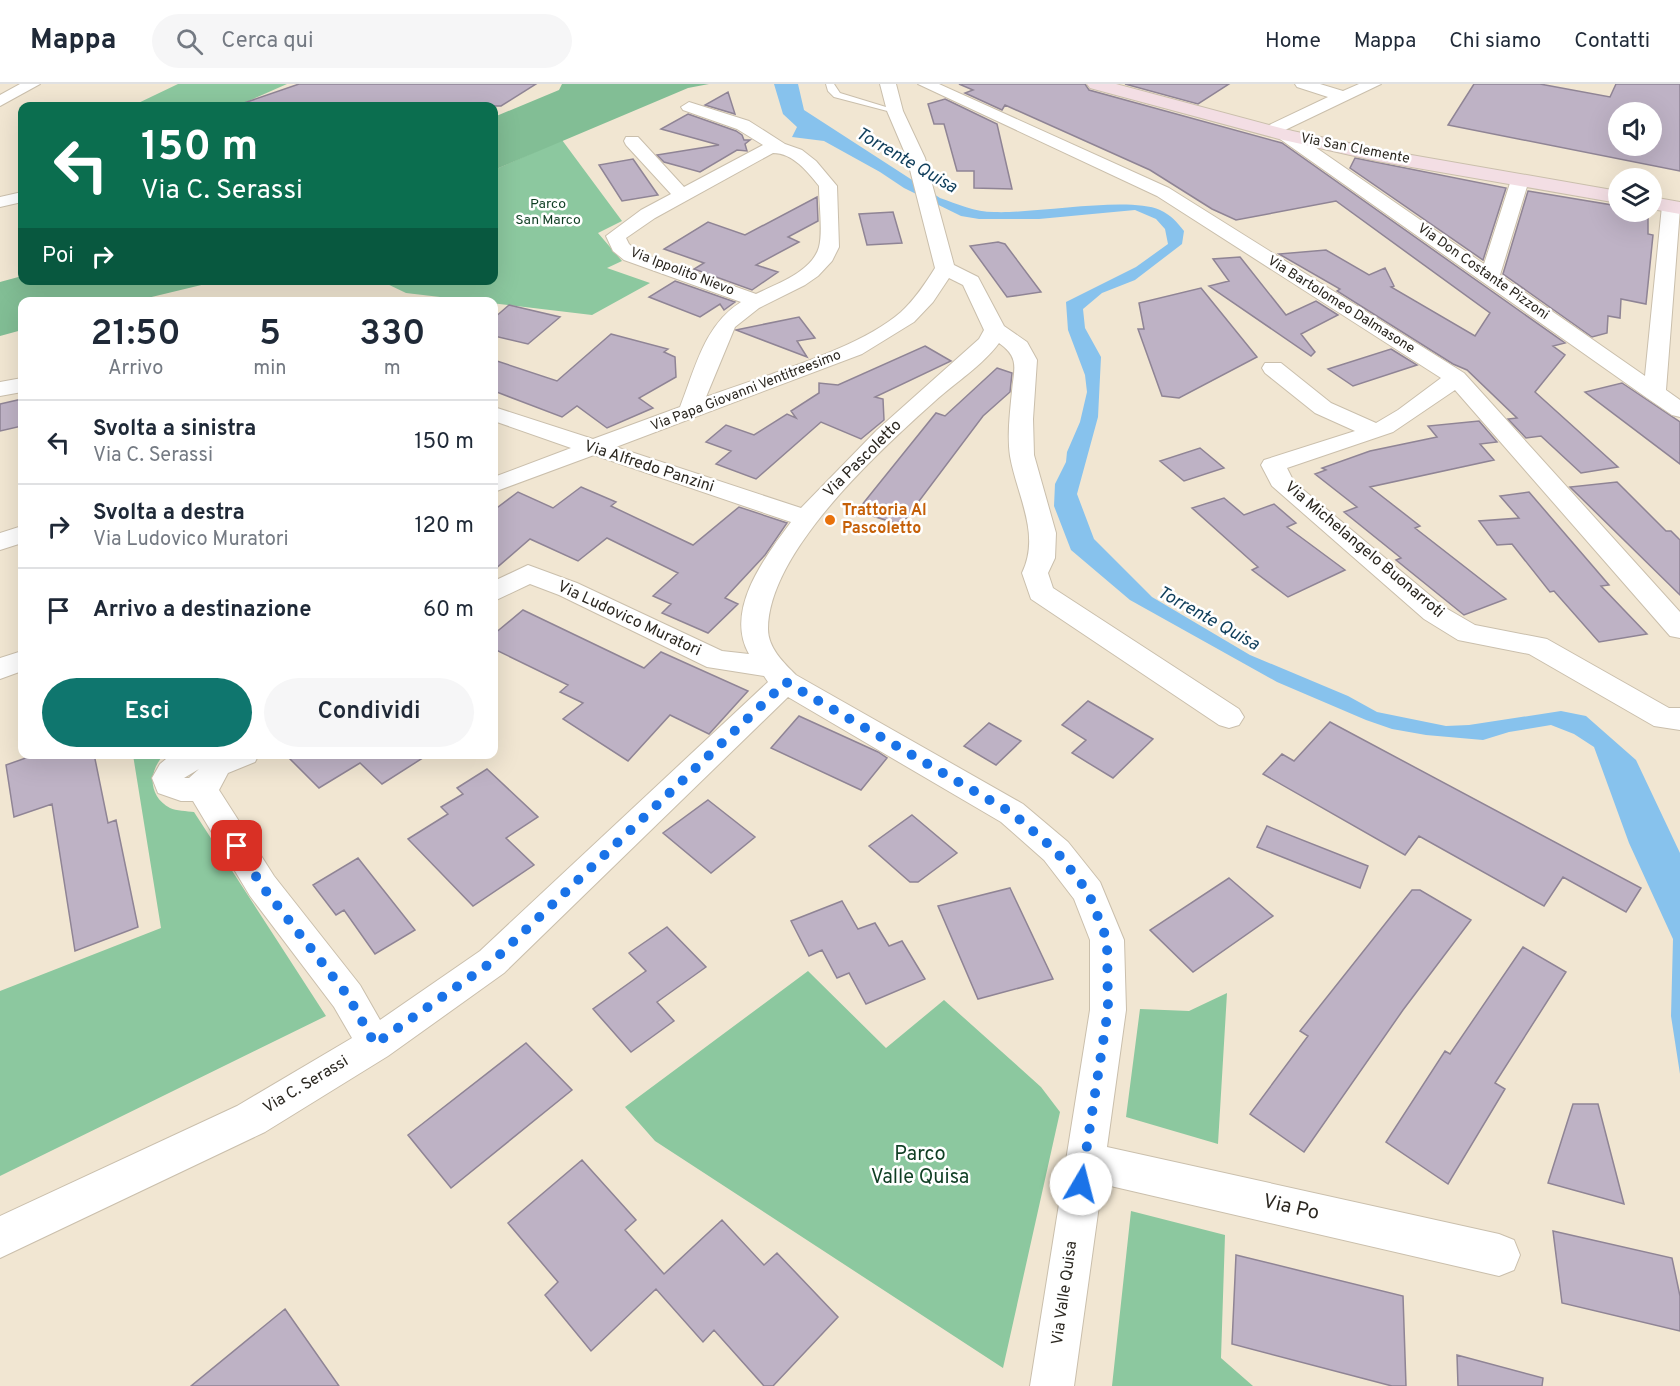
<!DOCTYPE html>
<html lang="it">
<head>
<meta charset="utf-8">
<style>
	body { margin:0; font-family:Overpass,sans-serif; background:#f6f6f7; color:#1f2937; height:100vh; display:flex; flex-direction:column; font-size:22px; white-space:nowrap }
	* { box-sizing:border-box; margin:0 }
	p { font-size:20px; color:#747a83 }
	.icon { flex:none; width:33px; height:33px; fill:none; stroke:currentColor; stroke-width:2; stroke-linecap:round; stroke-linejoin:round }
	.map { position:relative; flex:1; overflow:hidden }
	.sheet { position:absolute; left:18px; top:213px; width:480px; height:462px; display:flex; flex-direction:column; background:#fff; border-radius:12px; box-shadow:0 6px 24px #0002 }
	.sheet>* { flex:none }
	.guide { position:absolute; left:18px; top:18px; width:480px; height:183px; border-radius:12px; box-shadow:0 6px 24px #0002; background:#0b6e4f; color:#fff; overflow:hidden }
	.buttons { position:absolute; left:1608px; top:18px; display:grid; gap:12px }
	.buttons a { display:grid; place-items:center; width:54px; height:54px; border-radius:50%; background:#fff; box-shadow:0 6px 24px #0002; font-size:30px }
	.pin { position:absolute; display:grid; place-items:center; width:51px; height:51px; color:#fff; margin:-26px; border-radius:12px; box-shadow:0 3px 9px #0006 }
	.me { position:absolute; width:66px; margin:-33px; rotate:8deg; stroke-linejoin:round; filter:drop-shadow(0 0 4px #0008) }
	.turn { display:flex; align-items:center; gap:21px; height:126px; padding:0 24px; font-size:27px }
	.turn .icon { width:78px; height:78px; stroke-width:2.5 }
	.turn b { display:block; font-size:42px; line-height:51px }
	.then { display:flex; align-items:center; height:57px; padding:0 24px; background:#0003; gap:12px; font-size:22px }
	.eta { display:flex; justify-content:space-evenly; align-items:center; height:102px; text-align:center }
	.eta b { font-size:36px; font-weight:600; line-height:42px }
	.primary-button { display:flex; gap:12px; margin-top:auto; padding:12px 24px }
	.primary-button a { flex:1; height:69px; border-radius:36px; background:#0f766e; color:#fff; font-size:24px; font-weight:600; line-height:69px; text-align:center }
	.primary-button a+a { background:#f6f6f7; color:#1f2937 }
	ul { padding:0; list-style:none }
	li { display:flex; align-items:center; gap:18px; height:84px; padding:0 24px; border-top:2px solid #e0e1e3 }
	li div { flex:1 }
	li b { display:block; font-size:22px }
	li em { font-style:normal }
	header { display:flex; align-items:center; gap:36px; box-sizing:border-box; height:84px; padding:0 30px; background:#fff; border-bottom:2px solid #e0e1e3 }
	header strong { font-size:28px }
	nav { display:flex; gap:33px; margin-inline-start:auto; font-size:21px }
	.search { width:420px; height:54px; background:#f6f6f7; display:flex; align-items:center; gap:15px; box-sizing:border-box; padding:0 21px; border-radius:33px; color:#747a83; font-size:22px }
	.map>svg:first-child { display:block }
	.green { fill:#8cc89f }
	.forest { fill:#82be95 }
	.water { fill:#87c2ed }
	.building { fill:#beb2c5; stroke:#8f8495; stroke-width:1.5; fill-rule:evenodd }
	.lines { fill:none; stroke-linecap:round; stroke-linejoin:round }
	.lane-casing { stroke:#cabfac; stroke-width:2 }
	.street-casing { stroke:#cabfac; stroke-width:2 }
	.secondary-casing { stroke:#cabfac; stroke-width:2 }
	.lane { fill:#fff; fill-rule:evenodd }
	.street { fill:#fff; fill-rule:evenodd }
	.secondary { fill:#f3dee4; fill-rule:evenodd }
	.route { stroke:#1a73e8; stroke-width:10; stroke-dasharray:0 18 }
	.food-dot { fill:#e8710a; stroke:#fff; stroke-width:2 }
	.labels { text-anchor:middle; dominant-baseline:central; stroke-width:5; stroke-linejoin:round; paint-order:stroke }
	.far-street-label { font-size:14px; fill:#2b2720; stroke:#fff }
	.far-park-label { font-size:14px; fill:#0f3e23; stroke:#fff }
	.street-label { font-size:16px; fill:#2b2720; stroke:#fff }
	.food-label { font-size:16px; font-weight:bold; fill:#c56008; stroke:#fff; text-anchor:start }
	.water-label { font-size:18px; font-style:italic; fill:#0f3e5b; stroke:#fff }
	.near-park-label { font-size:20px; fill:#0f3e23; stroke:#fff }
	.near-street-label { font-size:20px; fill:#2b2720; stroke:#fff }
</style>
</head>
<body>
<header>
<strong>Mappa</strong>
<div class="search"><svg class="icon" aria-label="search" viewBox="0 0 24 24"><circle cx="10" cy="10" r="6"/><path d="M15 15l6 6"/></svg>Cerca qui</div>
<nav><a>Home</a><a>Mappa</a><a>Chi siamo</a><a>Contatti</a></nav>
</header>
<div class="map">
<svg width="1680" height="1302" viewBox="0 0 1680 1302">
	<rect width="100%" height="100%" fill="#f1e6d2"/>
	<path class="green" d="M178 0H287L237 22H132Z
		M562 56 622 137 598 149 622 177 607 184 650 199 592 231 406 209 381 197 494 196V86Z
		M133 671H164C148 687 148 712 170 724 176 727 187 727 194 728L326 932 0 1092V907L161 844Z
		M808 887 886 964 944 916 1041 1003 1060 1028 1003 1284 655 1057 625 1023Z
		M1227 909 1218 1060 1126 1033 1140 925 1189 927Z
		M1131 1127 1225 1151 1221 1274 1253 1302H1112Z"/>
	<path class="forest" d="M562 0H709L688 4 494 86V33L559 6Z
		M22 192V196L218 197 135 217 22 218V246L0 252V198Z"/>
	<path class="water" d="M774 0H798L804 26 940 114C957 120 975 128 994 128 1036 130 1127 112 1160 126 1171 131 1177 138 1184 147L1182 160 1135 196 1102 209 1083 225 1085 244 1101 273 1098 333 1077 410 1094 455 1152 513 1250 571 1348 612 1377 628 1446 642 1469 641 1561 627 1586 632 1636 676 1680 769V990L1671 932 1673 855 1629 759 1594 663 1574 650 1551 641 1509 648 1483 656 1426 651 1392 645 1366 636 1277 598 1130 516 1071 466 1054 422 1055 400 1066 378 1067 368 1080 338 1087 308 1085 291 1068 246 1066 218 1136 183 1168 160 1165 145 1156 135 1135 126 1039 135H979L961 132 904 104 880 88 824 57 792 53 797 43 783 30Z"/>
	<path class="building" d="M299 0H536L501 22H245L244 19Z
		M959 0H1085L1089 6 1282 59 1565 259 1553 262 1565 271 1535 308 1618 383 1581 389 1541 352 1526 354 1508 335 1517 334 1467 286 1453 280 1337 207 1340 205 1279 170 1326 166 1369 191 1385 184 1394 202 1391 203 1475 252 1490 229 1336 117 1236 136 1212 125 1150 86 1005 21 1002 26 965 9 973 6Z
		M1125 0H1229L1198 20Z
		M1474 0H1540L1610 13 1616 0H1680V87L1448 41ZM1618 28H1652V62H1618Z
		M728 8 735 30 705 21Z
		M945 15 997 40 1012 105 974 104V87H957L944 40H934L928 20Z
		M688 30 736 47 742 51 744 56H750L745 60 747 67 737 66 700 88 664 78 657 71 719 61 661 45Z
		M1355 74 1506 104 1483 176 1350 84Z
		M633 75 658 111 622 117 599 81Z
		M1528 107 1618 122V128H1648V150L1653 151 1646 220 1621 215 1620 234 1608 232 1607 249 1592 253 1503 190Z
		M817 113 818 137 788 153 799 158 756 181 778 188 752 206 694 185 704 179 664 165 708 138 745 151Z
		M893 128 902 159 867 161 859 130Z
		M998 158 1005 160 1041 208 1007 213 970 162Z
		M1240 173 1286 231 1316 217 1338 231 1301 250 1315 268 1311 272 1209 202 1229 197 1213 175Z
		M675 197 735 218 724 226 720 220 700 233 649 213Z
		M1201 204 1257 273 1179 314 1162 312 1138 245H1144L1139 219Z
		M509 221 560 233 528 260 494 252V234Z
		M799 233 815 254 797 257 807 273 736 246Z
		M611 250 668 265 664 268 675 273 676 293 639 314 653 324 607 344 577 322 562 333 494 307V276L557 297Z
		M925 262 951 277 875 313 883 315 884 336 861 355 821 338 756 395 716 380 731 367 706 358 726 341 754 351 787 330 796 334 791 327 819 309V299L838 301Z
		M1391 265 1417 281 1353 302 1328 285Z
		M997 284 1012 289 1010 308 983 332 901 441 857 427 936 329 945 332Z
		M1622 299 1680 338V380L1585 308Z
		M22 315V342L0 347V320Z
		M1479 337 1497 358 1480 360 1494 376 1370 403 1420 442 1415 444 1506 515 1464 531 1396 476 1401 474 1344 428 1357 423 1315 390 1326 386 1322 384 1370 367 1437 353 1428 342Z
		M1200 364 1224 384 1184 397 1160 377Z
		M1617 398 1666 447H1671L1680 456V511L1570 403Z
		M581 403 616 418 611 422 693 461 739 423 787 439 765 471 725 514 738 520 708 549 662 529 671 520 653 512 678 489 607 454 578 477 530 455 494 486V426L518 408 553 424Z
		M1529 408 1609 501 1601 502 1647 550 1599 558 1554 507 1550 508 1512 460 1497 461 1479 437 1519 434 1500 412Z
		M1224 414 1244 431 1274 420 1296 439 1287 443 1345 486 1288 513 1252 486 1258 483 1192 424Z
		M523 526 644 584 661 568 748 607 709 650 670 631 628 677 563 635 583 619 560 608 568 601 494 565V550Z
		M1088 617 1153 655 1113 694 1072 669 1086 656 1062 641Z
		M799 632 878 668 887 674 861 706 771 664Z
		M1330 638 1641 804 1626 828 1563 793 1544 822 1419 752 1405 771 1263 690 1282 670 1294 677Z
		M989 639 1021 657 996 681 964 662Z
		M37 670H94L108 739 116 736 138 843 75 867 52 720 14 733 6 681Z
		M285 670H429L382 700 360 679 319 704Z
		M487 685 538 733 506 754 534 781 473 822 408 755 448 730 441 723 463 710 457 704Z
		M708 716 755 753 711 789 663 749Z
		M912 731 957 769 918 798H910L869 762Z
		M1267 742 1368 782 1360 804 1257 763Z
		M358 774 415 846 375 870 344 826 336 831 313 801Z
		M1229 794 1273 832 1193 888 1150 846Z
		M1010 804 1053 895 978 915 938 822Z
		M1412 806H1420L1471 836 1403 926 1304 1068 1250 1030 1308 952 1300 947Z
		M842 817 858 845 875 839 889 862 902 857 925 895 866 920 849 889 837 894 822 866 809 872 791 837Z
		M667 843 706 883 657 918 674 937 631 968 593 925 646 887 629 869Z
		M1523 863 1566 888 1495 999 1505 1005 1448 1100 1386 1058 1445 967 1450 970Z
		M526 959 572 1006 451 1104 408 1051Z
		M1573 1020H1598L1624 1120 1548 1099Z
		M582 1076 636 1136 625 1146 664 1190 722 1136 764 1181 777 1169 838 1233 773 1302H764L714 1246 703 1258 656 1205 591 1267 545 1211 558 1198 508 1139Z
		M1553 1147 1672 1174 1680 1212V1247L1562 1219Z
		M1236 1171 1403 1212 1406 1302H1392L1232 1260Z
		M285 1225 339 1302H191Z
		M1457 1271 1543 1294 1542 1302H1458Z"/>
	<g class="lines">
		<defs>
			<path id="lane" d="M826 0H834L840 9 899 27 895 29 834 13 828 7Z"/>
			<path id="street" d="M20 0H40L0 22V11Z
				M880 0H896L903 27 925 74 954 181 978 193 1004 242 1027 258 1037 276 1033 335 1034 371 1056 449 1055 474 1048 489 1053 504 1239 625 1244 633 1239 641 1229 644 1219 641 1031 515 1022 489C1041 450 1017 412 1010 372 1007 351 1010 328 1012 307 1014 284 1020 274 999 259 985 279 954 300 935 317 880 366 768 468 768 545 768 564 784 579 796 591L1023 720 1068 758 1100 798 1124 856 1126 926 1107 1063 1499 1150 1514 1156 1520 1171 1514 1186 1499 1192 1102 1100 1074 1302H1030L1090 926V856L1074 815 1044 776 1001 738 788 613 504 889 388 972 265 1048 0 1174V1132L237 1022 352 954 334 923 250 812 193 717H181L158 709 152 694 160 680 172 670H259L255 678 228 689 219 706 274 792 360 901 380 936 480 867 768 598 764 592 707 583 559 511 530 500 494 517V497L528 481 577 499 722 567 749 570C724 526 765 473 791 438L594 371 494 408V393L571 364 494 337V323L593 355 680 323C695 285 704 241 741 218L624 176 613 167 606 152 641 126 671 110 626 61 624 57 626 53H638L684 103 763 61 737 45 683 26 681 23 689 18 749 37 785 60 802 66 816 77 837 102 839 163 832 177 818 192 805 201 759 224 735 243 706 313C762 292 858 266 901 228 915 215 925 200 935 184L907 74 887 27ZM773 69C793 69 808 88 819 102 819 119 823 148 819 163 812 188 776 200 756 210L638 168 629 160 626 154 655 134ZM949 194 963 201 984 246 979 255 877 346 801 424 616 363 862 270 914 238 933 218ZM199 685 189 694H184Z
				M918 0H939L1169 104 1464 289 1680 528V554L1670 552 1455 306 1393 348 1287 384 1294 398 1444 523 1475 541 1547 555 1669 624H1680V646L1654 642 1529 570 1458 556 1424 535 1272 402 1261 381 1264 376 1355 347 1315 329 1265 289 1262 284 1265 279H1281L1331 319 1376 339 1398 326 1441 294 1157 112Z
				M1295 0H1320L1343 7 1359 0H1381L1285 46 1292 47 1484 180 1511 96 1514 92H1526L1529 96 1500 191 1645 292 1662 122 1665 118H1677L1680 125 1666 306 1680 316V333L1672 331 1647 314 1280 55 1278 50 1265 51 1263 47 1265 43 1328 13 1297 3Z
				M22 108V118L0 123V113Z
				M22 294V308L0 312V298Z
				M22 442V459L0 466V449Z
				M22 567V587L0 595V574Z"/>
			<path id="secondary" d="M1087 0H1116L1288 46 1377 65 1618 107V119L1377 77 1279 55 1090 4Z
				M1652 113 1680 118V130L1652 125Z"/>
		</defs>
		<use href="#lane" class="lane-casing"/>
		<use href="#street" class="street-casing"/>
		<use href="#secondary" class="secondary-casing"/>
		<use href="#lane" class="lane"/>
		<use href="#street" class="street"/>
		<use href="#secondary" class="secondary"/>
	</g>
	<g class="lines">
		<path class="route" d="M237 762 262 802 348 912 375 960 492 878 786 598 1012 729 1056 767 1088 808 1107 856 1108 926 1081 1100"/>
	</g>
	<circle class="food-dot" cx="830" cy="436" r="6"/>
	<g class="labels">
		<g class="far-street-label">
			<text transform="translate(1355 65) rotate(11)">Via San Clemente</text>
			<text transform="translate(682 188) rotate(21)">Via Ippolito Nievo</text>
			<text transform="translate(1483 188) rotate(35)">Via Don Costante Pizzoni</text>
			<text transform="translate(1341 221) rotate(32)">Via Bartolomeo Dalmasone</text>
			<text transform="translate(746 307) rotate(-21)">Via Papa Giovanni Ventitreesimo</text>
		</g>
		<g class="far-park-label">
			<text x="548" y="120">Parco<tspan x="548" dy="16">San Marco</tspan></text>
		</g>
		<g class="street-label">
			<text transform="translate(863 375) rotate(-45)">Via Pascoletto</text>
			<text transform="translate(649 383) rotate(18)">Via Alfredo Panzini</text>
			<text transform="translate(1364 466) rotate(40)">Via Michelangelo Buonarroti</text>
			<text transform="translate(629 535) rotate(25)">Via Ludovico Muratori</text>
			<text transform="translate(306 1001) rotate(-31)">Via C. Serassi</text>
			<text transform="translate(1065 1209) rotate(-82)">Via Valle Quisa</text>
		</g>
		<g class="food-label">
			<text x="842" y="427">Trattoria Al<tspan x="842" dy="18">Pascoletto</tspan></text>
		</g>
		<g class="water-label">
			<text transform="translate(906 77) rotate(30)">Torrente Quisa</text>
			<text transform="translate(1208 535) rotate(29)">Torrente Quisa</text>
		</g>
		<g class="near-park-label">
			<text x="920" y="1071">Parco<tspan x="920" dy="23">Valle Quisa</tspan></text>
		</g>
		<g class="near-street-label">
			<text transform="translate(1291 1124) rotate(13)">Via Po</text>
		</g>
	</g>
</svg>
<div class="buttons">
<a><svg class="icon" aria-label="sound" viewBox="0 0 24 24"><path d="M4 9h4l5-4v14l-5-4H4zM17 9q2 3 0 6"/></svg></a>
<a><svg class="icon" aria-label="layers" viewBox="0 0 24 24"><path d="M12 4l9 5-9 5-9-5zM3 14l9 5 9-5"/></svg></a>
</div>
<div class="pin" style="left:237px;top:762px;background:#d93025"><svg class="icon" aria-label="arrive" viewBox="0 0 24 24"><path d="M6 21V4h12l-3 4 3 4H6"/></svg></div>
<svg class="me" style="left:1081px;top:1100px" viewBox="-20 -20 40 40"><circle r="19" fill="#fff"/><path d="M0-13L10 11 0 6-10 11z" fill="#1a73e8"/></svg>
<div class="guide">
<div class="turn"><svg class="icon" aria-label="left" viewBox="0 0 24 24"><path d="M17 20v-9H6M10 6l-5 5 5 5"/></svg><div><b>150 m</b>Via C. Serassi</div></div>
<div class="then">Poi<svg class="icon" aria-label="right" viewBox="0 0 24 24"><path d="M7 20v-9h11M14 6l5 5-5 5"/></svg></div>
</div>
<section class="sheet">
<div class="eta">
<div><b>21:50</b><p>Arrivo</p></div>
<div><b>5</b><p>min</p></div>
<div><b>330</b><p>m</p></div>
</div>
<ul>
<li><svg class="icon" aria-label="left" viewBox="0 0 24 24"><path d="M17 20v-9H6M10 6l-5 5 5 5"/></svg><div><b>Svolta a sinistra</b><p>Via C. Serassi</p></div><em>150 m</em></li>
<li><svg class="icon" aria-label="right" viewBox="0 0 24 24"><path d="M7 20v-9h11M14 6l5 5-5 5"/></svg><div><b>Svolta a destra</b><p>Via Ludovico Muratori</p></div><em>120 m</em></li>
<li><svg class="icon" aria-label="arrive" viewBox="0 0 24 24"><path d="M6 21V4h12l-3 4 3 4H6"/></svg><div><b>Arrivo a destinazione</b></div><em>60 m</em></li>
</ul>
<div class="primary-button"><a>Esci</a><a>Condividi</a></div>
</section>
</div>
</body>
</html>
